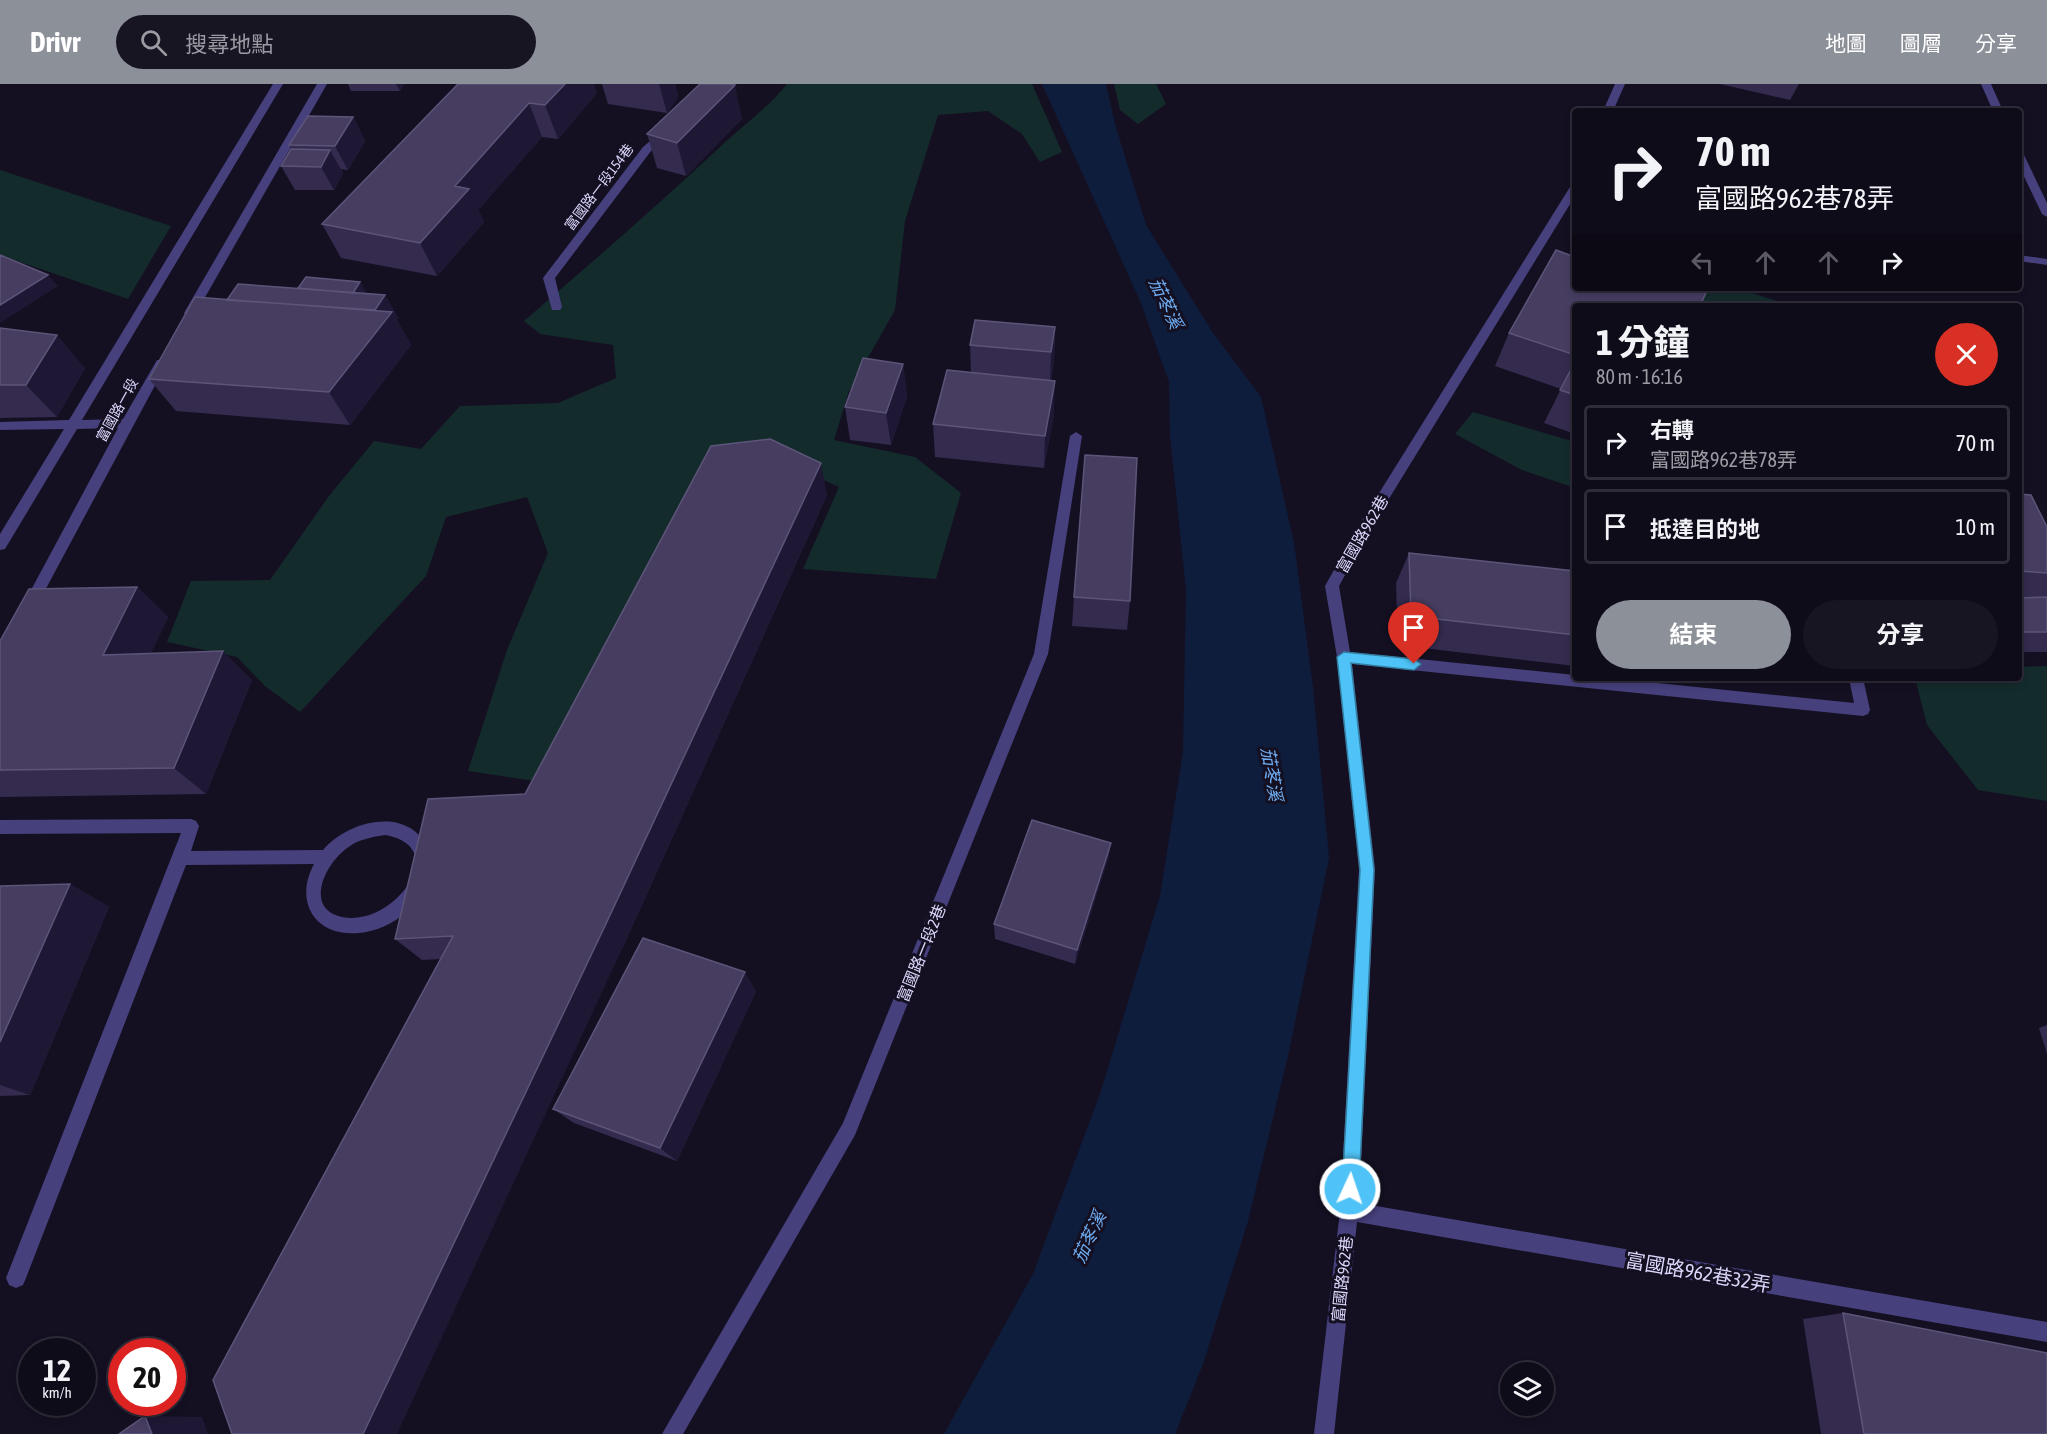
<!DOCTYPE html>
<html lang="zh-TW">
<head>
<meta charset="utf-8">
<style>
	body { margin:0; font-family:"Asap Condensed","Noto Sans TC",sans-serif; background:#181523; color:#f1f3f6; height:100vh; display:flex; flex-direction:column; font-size:22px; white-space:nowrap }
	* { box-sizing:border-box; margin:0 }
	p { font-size:20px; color:#9b9ba2 }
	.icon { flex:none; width:33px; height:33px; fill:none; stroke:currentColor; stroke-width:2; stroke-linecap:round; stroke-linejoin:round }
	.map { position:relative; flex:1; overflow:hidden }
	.panel { position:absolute; left:1572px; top:219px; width:450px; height:378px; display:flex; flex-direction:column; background:#0f0c1a; border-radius:6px; box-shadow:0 3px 9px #0003,0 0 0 2px #2f2c39 }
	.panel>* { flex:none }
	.top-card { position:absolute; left:1572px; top:24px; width:450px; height:183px; border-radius:6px; box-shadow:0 3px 9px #0003,0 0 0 2px #2f2c39; background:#0f0c1a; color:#f1f3f6; overflow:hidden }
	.tools { position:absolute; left:1500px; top:1278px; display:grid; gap:12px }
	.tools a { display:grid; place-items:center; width:54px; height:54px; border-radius:50%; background:#0f0c1a; box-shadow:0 3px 9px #0003,0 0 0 2px #2f2c39; font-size:30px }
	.speed { position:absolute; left:18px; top:1254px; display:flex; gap:12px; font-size:30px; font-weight:700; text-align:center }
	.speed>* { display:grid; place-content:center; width:78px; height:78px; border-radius:50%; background:#0f0c1a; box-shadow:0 3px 9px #0003,0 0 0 2px #2f2c39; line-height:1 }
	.speed small { font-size:15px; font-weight:400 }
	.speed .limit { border:9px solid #d22; background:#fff; color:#111 }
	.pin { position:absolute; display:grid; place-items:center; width:51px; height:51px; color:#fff; margin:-62px -26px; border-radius:50% 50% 50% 0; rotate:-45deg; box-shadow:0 0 6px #0007 }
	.pin .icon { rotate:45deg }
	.me { position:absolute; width:66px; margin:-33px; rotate:3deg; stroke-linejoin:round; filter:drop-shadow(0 0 4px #0008) }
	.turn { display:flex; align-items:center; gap:21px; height:126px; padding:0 24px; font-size:27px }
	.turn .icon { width:78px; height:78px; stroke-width:2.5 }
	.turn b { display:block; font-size:42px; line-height:51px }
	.lanes { display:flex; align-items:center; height:57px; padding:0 24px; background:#0003; justify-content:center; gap:30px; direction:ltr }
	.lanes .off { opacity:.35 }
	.round { display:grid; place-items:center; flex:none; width:63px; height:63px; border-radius:32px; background:#181523 }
	.overview { display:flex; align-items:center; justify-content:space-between; height:102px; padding:0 24px }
	h1 { font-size:36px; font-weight:700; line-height:45px }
	.cta { display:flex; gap:12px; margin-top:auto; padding:12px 24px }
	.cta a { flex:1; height:69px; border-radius:36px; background:#8c9099; color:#fff; font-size:24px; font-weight:700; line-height:69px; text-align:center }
	.cta a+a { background:#181523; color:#f1f3f6 }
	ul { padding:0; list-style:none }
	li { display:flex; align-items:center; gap:18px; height:75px; margin:0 12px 9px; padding:0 12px; border:3px solid #2f2c39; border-radius:6px }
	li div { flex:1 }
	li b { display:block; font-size:22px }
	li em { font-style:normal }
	header { display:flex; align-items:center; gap:36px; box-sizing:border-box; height:84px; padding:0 30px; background:#8c9099; color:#fff }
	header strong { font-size:28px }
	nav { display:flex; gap:33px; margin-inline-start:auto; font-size:21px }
	.search { width:420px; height:54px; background:#181523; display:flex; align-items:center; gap:15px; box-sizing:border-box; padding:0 21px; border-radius:33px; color:#9b9ba2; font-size:22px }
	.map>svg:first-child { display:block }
	.green { fill:#142b2c }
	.water { fill:#0f1d3d }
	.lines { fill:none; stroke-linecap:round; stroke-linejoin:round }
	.minor { fill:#46407d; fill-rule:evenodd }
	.wall { fill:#342b4e }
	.shaded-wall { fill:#1f1835 }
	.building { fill:#463d61; stroke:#5d5579; stroke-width:1.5 }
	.route { fill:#4fc3f7; stroke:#337fa1; stroke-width:1.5 }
	.labels { text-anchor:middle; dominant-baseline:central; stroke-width:6; stroke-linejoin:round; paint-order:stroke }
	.far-street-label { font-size:14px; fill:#dcd6fb; stroke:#141022 }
	.street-label { font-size:16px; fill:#dcd6fb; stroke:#141022 }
	.water-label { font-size:18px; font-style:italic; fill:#6eacf1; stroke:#141022 }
	.near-street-label { font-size:20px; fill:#dcd6fb; stroke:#141022 }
</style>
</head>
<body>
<header>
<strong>Drivr</strong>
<div class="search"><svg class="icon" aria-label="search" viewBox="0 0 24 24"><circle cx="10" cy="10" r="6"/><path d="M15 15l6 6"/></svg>搜尋地點</div>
<nav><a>地圖</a><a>圖層</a><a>分享</a></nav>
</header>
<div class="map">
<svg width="2047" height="1350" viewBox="0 0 2047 1350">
	<rect width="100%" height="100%" fill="#141022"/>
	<path class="green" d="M787 0H1032L1062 68 1040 78 1022 50 988 27 938 31 905 137 895 226 849 307 834 356 915 373 961 409 936 495 803 485 839 403 781 377 549 699 468 687 507 566 548 469 527 413 446 433 426 492 300 628 265 602 237 573 167 558 191 497 270 496 329 412 374 357 421 365 460 322 558 319 616 294 613 261 540 250 524 237C590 180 656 123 720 63 742 42 768 24 787 0Z
		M1114 0H1156L1166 20 1138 40 1120 26Z
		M0 86 171 142 128 215 0 171Z
		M1668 204H1736L1793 222H1714Z
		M1473 328 1575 358V404L1522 386 1455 350Z
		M2047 582V717L1978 706 1927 641 1915 594H2019V583Z"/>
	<path class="water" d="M1042 0H1106L1115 40 1146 141 1213 249 1261 313 1294 459 1313 603 1329 774 1288 972 1248 1137 1203 1280 1175 1350H944L1033 1190 1101 1007 1160 812 1183 668 1186 506 1170 352 1169 298 1141 219Z"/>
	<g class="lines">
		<path class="minor" d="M273 0H283L82 336 123 335 157 276H165L167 279 35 525H25L23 521 118 344 77 345 5 465 0 466V450L64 345 0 346V338L69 336Z
			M317 0H327L196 229 194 232H186L184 229Z
			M1615 0H1625L1613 27H1603Z
			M1981 0H1991L2003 27H1993Z
			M662 47 671 49 651 67 555 194 562 223 560 226H552L543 194 643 63Z
			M2019 68 2024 71 2047 119V133L2042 130 2019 82Z
			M1575 100V112L1371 444 1339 502 1350 568 1575 591V594H1608L1854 619 1849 594H1863L1870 626 1868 630 1863 632 1352 580 1375 785 1359 1119 2047 1238V1258L1357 1138 1334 1350H1314L1340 1127 1359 785 1337 573 1325 502 1361 438 1570 103Z
			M2019 171 2047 175V181L2019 177Z
			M1076 348 1082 352 1048 570 855 1051 683 1350H662L843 1039 1034 570 1070 352Z
			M191 735 196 737 199 742 191 767 323 766C340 746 372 733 398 739 416 744 427 756 430 774 437 813 394 846 359 849 314 853 294 817 314 780L186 781 26 1194 23 1201 16 1204 9 1201 6 1194 181 749 0 750V736ZM385 751C450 762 399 835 351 834 301 832 322 780 350 762 360 755 373 753 385 751Z"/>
	</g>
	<path class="wall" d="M348 0H404L400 7H351Z
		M458 0 597 9 558 55 542 53 478 126 484 138 437 192 341 174 322 140Z
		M602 0H675L678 13 667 29 608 20Z
		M1720 0H1799L1790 16Z
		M353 33 365 57 348 86 341 85 343 89 334 106H295L281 82 292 65 289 61Z
		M742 35 686 92 657 84 647 50Z
		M360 198 366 210 385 211 398 234 397 236 411 261 350 341 176 327 149 295 227 216 298 204Z
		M1575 222V350L1544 339 1561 305 1495 282 1509 249Z
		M1055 243 1054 276 1051 297 1054 330 1044 384 935 373 933 340 971 289 970 261Z
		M0 244 85 284 57 333 0 334Z
		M903 280 907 312 891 361 850 356 845 323Z
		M2019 410 2047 443V568H2019Z
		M827 411 622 865 422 876 395 855 525 710Z
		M1409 469 1575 487V582L1398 561 1396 499Z
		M137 503 168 533 151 569 252 596 206 710 0 713V557Z
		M1074 513 1130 517 1127 546 1072 542Z
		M1680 594H1723L1719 599Z
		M1111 759 1108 775 1075 880 995 855 994 840Z
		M70 800 109 823 30 1011 0 1012V802Z
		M756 907 677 1077 574 1039 553 1025Z
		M2047 941V970L2039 944Z
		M1843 1229 2047 1350H1821L1803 1235Z"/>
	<path class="shaded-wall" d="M396 0H404L400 7Z
		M565 0H594L597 9 558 55 545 21Z
		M659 0H675L678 13 667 29Z
		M735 1 742 35 686 92 677 59Z
		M529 19 542 53 478 126 484 138 437 192 420 159 455 102Z
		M353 33 365 57 348 86 335 62Z
		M330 66 343 89 334 106 321 83Z
		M48 191 58 202 0 239V221Z
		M360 198 367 210 346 219Z
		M385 211 398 234 397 236 411 261 350 341 329 308 370 236Z
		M1055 243 1054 276 1050 301 1051 268Z
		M57 251 85 284 57 333 26 301Z
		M903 280 907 312 891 361 886 329Z
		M1055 297 1054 330 1044 384 1045 352Z
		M821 379 827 411 622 865 397 1350H363Z
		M137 503 168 533 137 599 103 571Z
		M223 567 252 596 206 710 174 684Z
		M1111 759 1108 775 1075 880 1077 866Z
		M70 800 109 823 30 1011 0 1001V958Z
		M745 888 756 907 677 1077 660 1064Z
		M145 1332 202 1333 208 1350H152Z"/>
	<path class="building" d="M458 0H565L545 21 529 19 455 102 469 105 420 159 322 140Z
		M700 0H729L735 1 677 59 647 50Z
		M308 32 353 33 335 62 289 61Z
		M291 65 330 66 321 83 281 82Z
		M1556 166 1575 173V204H1708L1700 222H1575V271L1509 249Z
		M0 171 48 191 0 221Z
		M306 193 360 198 353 209 298 204Z
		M238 200 385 211 375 226 227 216Z
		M195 213 392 228 329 308 149 295Z
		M975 236 1055 243 1051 268 970 261Z
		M0 244 57 251 26 301H0Z
		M863 274 903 280 886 329 845 323Z
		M1575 278V311L1560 306Z
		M947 286 1055 297 1045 352 933 340Z
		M770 355 821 379 604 844 363 1350H232L213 1296 453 852 395 855 428 715 525 710 711 362Z
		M1085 371 1137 374 1130 517 1074 513Z
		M2019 410 2031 411 2047 443V489L2019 487Z
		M1409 469 1575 487V551L1411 532Z
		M137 503 103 571 223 567 174 684 0 686V557L29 505Z
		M2047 513V548H2019V514Z
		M1032 736 1111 759 1077 866 994 840Z
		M70 800 0 958V802Z
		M643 854 745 888 660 1064 553 1025Z
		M1843 1229 2047 1269V1350H1864Z
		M145 1332 152 1350H119Z"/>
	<path class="route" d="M1344 568 1414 575 1421 580 1414 586 1351 579 1374 786 1359 1105 1356 1111 1350 1113 1345 1111 1342 1105 1360 786 1337 573Z"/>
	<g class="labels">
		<g class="far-street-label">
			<text transform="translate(599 103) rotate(-53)">富國路一段154巷</text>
			<text transform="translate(117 326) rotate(-61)">富國路一段</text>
		</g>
		<g class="street-label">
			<text transform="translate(1362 450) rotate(-60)">富國路962巷</text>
			<text transform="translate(921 869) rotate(-68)">富國路一段2巷</text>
			<text transform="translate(1342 1195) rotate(-84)">富國路962巷</text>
		</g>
		<g class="water-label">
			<text transform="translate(1166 219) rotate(65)">茄苳溪</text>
			<text transform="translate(1272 690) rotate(81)">茄苳溪</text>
			<text transform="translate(1089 1153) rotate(-65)">茄苳溪</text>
		</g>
		<g class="near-street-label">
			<text transform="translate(1698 1188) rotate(10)">富國路962巷32弄</text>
		</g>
	</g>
</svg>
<div class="tools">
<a><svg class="icon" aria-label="layers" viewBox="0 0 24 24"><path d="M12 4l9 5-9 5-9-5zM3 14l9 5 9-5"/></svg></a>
</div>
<div class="speed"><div>12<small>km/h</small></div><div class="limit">20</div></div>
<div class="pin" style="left:1414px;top:580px;background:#d93025"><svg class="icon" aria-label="arrive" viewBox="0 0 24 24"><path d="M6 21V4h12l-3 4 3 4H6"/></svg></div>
<svg class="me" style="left:1350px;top:1105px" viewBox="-20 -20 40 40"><circle r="17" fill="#4fc3f7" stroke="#fff" stroke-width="3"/><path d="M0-11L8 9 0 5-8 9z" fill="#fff"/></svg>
<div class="top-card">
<div class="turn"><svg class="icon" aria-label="right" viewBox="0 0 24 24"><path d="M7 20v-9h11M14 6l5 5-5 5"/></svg><div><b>70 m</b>富國路962巷78弄</div></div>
<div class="lanes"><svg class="icon off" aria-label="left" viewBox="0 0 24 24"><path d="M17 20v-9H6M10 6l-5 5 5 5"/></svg><svg class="icon off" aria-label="ahead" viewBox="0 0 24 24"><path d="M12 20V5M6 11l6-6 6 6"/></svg><svg class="icon off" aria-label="ahead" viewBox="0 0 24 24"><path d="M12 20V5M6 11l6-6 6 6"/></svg><svg class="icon" aria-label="right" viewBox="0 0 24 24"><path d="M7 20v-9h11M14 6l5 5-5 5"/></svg></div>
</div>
<section class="panel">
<div class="overview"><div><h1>1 分鐘</h1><p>80 m · 16:16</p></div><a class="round" style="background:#d93025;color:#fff"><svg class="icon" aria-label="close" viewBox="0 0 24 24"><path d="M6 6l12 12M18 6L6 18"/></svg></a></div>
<ul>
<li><svg class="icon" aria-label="right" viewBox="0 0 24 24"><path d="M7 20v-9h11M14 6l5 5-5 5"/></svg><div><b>右轉</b><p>富國路962巷78弄</p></div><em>70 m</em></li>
<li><svg class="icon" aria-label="arrive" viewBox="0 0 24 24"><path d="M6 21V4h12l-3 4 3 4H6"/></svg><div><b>抵達目的地</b></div><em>10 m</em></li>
</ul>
<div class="cta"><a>結束</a><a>分享</a></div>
</section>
</div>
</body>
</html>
